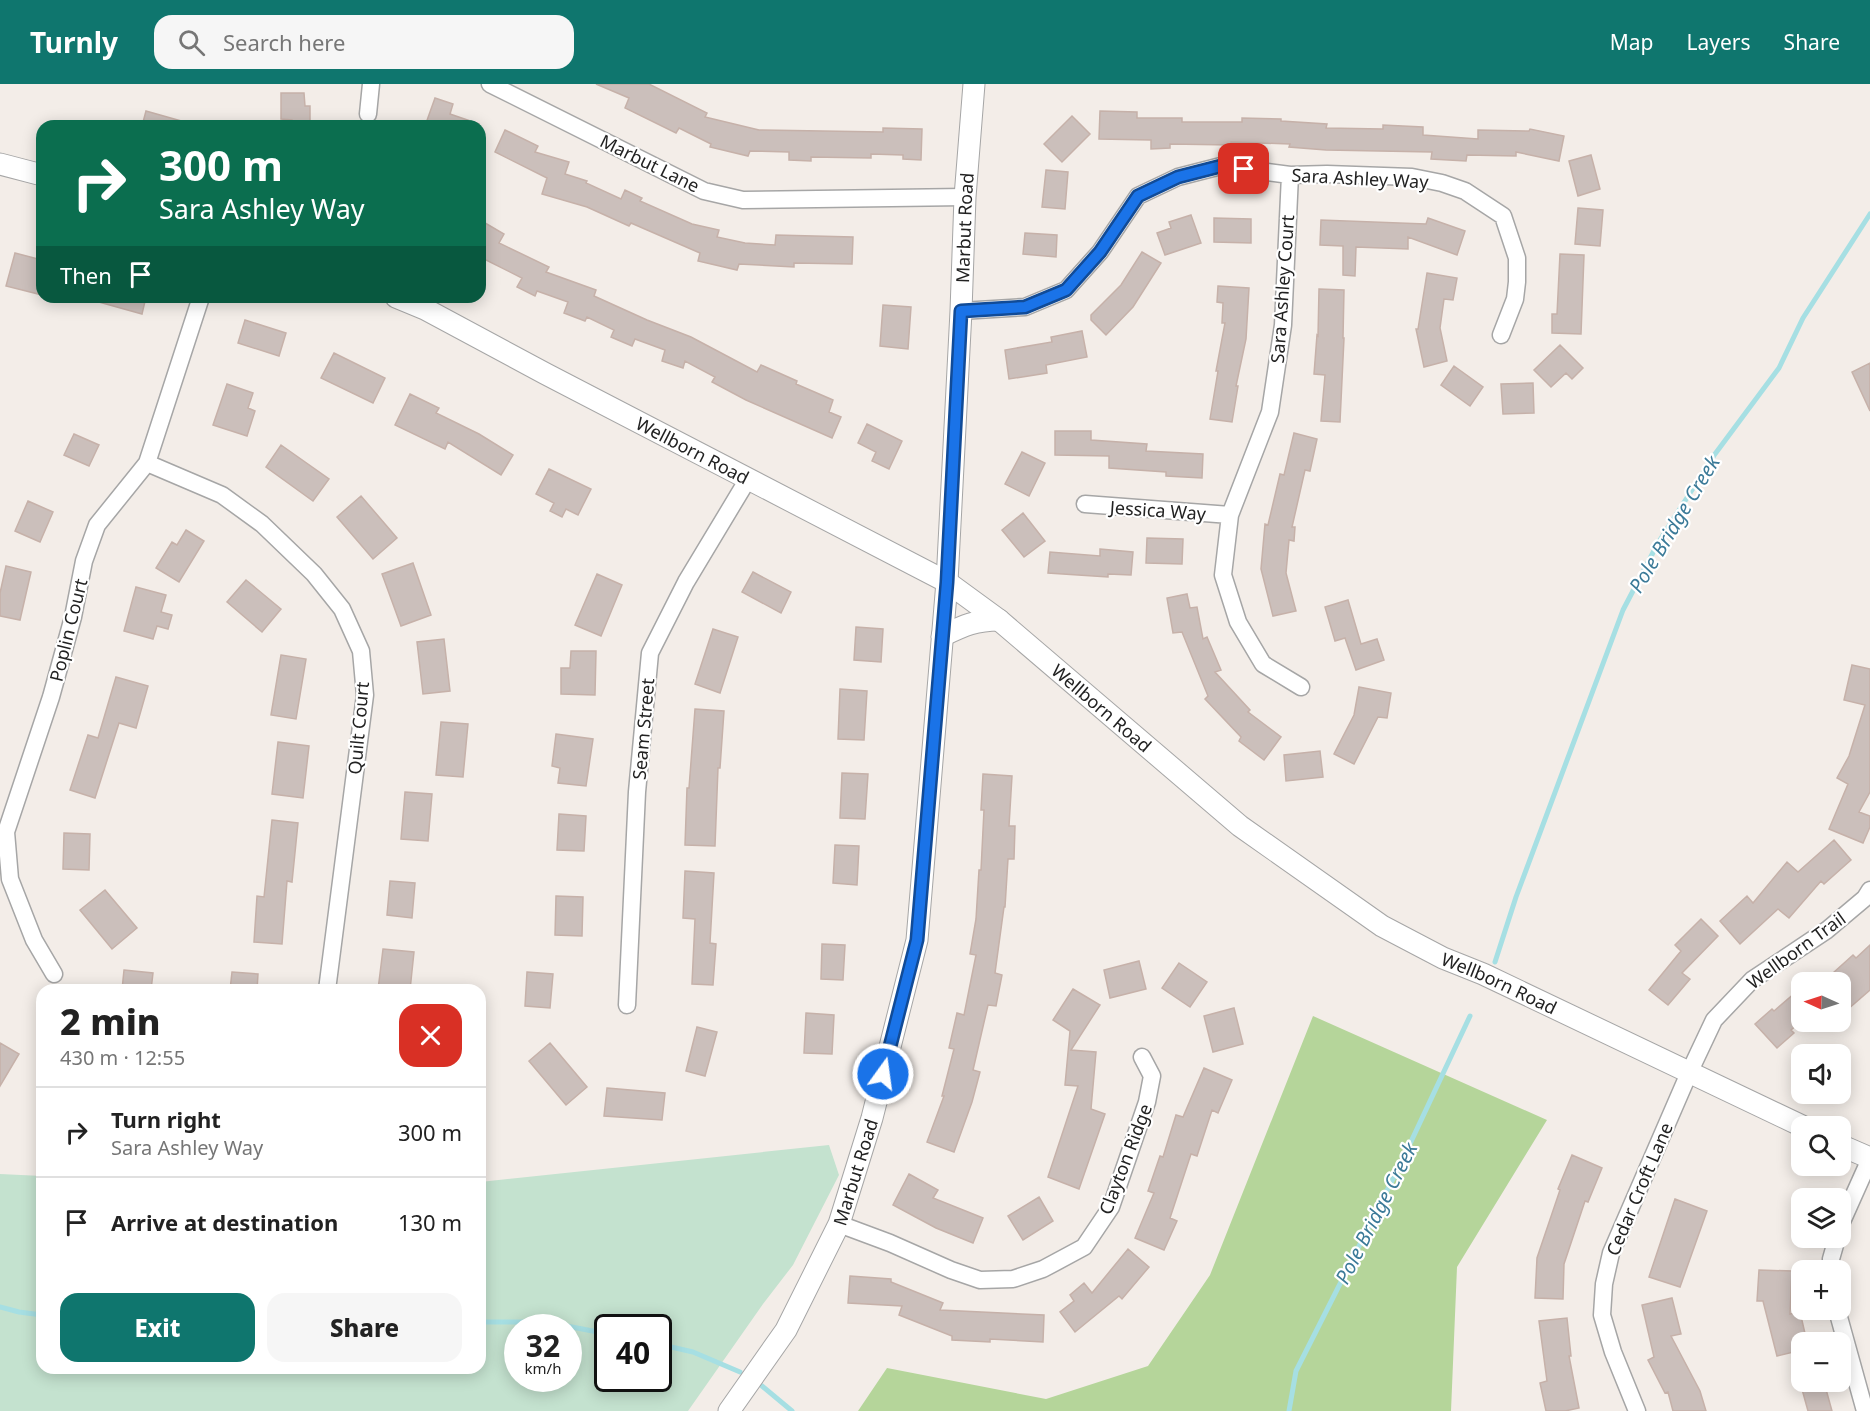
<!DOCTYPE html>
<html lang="en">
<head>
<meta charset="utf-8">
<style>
	body { margin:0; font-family:"Noto Sans",sans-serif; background:#f6f6f6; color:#222; height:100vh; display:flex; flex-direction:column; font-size:22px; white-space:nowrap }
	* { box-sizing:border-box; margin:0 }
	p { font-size:20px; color:#767676 }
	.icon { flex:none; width:33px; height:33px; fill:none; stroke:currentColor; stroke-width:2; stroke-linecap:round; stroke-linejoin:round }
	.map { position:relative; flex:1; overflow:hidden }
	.panel { position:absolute; left:36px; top:900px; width:450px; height:390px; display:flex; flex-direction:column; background:#fff; border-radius:18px; box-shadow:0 3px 15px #0003 }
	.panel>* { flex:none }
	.hud { position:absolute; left:36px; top:36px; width:450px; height:183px; border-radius:18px; box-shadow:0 3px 15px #0003; background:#0b6e4f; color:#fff; overflow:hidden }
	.needle { width:39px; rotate:273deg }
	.fabs { position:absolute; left:1791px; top:888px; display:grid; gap:12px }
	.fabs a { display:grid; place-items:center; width:60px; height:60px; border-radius:12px; background:#fff; box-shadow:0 3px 15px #0003; font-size:30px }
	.speed { position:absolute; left:504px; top:1230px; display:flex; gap:12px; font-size:30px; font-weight:700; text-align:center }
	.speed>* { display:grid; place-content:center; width:78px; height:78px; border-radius:50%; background:#fff; box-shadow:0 3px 15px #0003; line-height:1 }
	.speed small { font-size:15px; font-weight:400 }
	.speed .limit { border:3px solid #111; border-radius:9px; background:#fff; color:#111 }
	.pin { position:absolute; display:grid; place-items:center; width:51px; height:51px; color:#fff; margin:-26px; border-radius:12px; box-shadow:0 3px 9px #0006 }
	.me { position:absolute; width:66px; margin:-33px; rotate:14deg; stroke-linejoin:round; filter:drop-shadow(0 0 4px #0008) }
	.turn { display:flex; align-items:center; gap:21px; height:126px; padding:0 24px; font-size:27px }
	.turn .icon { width:78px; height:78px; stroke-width:2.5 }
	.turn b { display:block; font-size:42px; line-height:51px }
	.then { display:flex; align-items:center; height:57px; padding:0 24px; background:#0003; gap:12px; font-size:22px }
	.round { display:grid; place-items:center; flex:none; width:63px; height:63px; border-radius:18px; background:#f6f6f6 }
	.summary { display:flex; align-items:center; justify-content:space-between; height:102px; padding:0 24px }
	h1 { font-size:36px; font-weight:800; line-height:45px }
	.action { display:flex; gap:12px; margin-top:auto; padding:12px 24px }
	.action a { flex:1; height:69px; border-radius:18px; background:#0f766e; color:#fff; font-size:24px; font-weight:800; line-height:69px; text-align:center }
	.action a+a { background:#f6f6f6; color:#222 }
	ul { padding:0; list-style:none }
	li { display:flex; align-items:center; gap:18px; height:90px; padding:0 24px; border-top:2px solid #e0e0e0 }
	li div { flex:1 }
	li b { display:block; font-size:22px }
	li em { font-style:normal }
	header { display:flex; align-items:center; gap:36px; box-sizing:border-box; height:84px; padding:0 30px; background:#0f766e; color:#fff }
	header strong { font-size:28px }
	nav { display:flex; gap:33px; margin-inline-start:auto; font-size:21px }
	.search { width:420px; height:54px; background:#f6f6f6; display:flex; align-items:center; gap:15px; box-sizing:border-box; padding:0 21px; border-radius:18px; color:#767676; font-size:22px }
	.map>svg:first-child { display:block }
	.forest { fill:#b5d59a }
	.wetland { fill:#c4e2cf; fill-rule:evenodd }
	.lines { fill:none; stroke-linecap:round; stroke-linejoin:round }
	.stream { stroke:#a6dfe3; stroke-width:5 }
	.building { fill:#cbbfbb; stroke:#c6b1a9; stroke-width:1.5 }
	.minor-casing { stroke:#a6a6a6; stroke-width:19 }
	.tertiary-casing { stroke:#a6a6a6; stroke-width:23 }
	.minor { stroke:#fff; stroke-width:16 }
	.tertiary { stroke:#fff; stroke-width:21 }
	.route-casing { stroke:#114b97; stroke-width:15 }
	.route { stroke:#1a73e8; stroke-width:10 }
	.labels { text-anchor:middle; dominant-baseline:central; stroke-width:4.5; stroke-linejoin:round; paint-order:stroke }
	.street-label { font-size:18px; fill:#222; stroke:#fff }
	.water-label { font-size:20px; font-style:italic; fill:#3b7a98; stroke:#fff }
</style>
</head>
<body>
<header>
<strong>Turnly</strong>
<div class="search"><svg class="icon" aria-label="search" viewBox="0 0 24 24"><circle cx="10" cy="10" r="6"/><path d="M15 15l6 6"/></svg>Search here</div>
<nav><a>Map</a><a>Layers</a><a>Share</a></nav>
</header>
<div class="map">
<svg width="1870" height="1327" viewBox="0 0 1870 1327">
	<rect width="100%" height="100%" fill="#f3ede8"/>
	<path class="forest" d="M1313 932 1547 1036 1457 1183 1451 1327H858L887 1284 1046 1315 1148 1282 1210 1191Z"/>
	<path class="wetland" d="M829 1061 839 1091 793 1181 763 1220 688 1327H0V1090L42 1092V1284H480V1098ZM518 1244H568V1294H518ZM608 1244H658V1294H608Z"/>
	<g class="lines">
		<path class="stream" d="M1495 878 1516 813 1623 526 1658 459 1715 370 1779 284 1803 234 1870 130
			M0 1223 19 1228 42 1231
			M480 1238H546L608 1250
			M658 1260 693 1268 740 1288
			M762 1302 792 1327
			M1289 1327 1296 1287 1401 1079 1470 932"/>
	</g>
	<path class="building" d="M596 0H649L707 29 705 33 759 46 883 48V44L922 45 921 76 903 75V71L871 70V74L811 73V77L789 76V68L750 67 748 72 710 63 711 60 679 44 676 49 625 24 629 14Z
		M281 9H304L305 22H310V41H292V36L281 35Z
		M435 14 453 20 450 30 479 40 478 42H425Z
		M146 27 185 38 184 42H142Z
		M1100 27 1137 28V34H1182V38H1242V34L1281 35V37L1327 40 1326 44 1383 45V41L1423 43V51L1478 55V46L1529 47 1530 45 1564 52 1559 77 1516 68V72L1467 71 1466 77 1431 75 1432 68 1326 66 1289 63 1290 60 1231 58V61L1170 60V64L1151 65V56L1099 55Z
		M1072 32 1090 50 1062 78 1044 60Z
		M505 46 538 62 535 68 569 78 565 90 587 97 586 99 621 115 625 106 642 114 640 117 692 140 719 146 717 153 745 159 775 161 776 151 853 153 852 180 794 179V183L739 180 737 186 698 177 700 169 631 139 629 142 587 123 542 110 547 94 495 68Z
		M1591 71 1600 105 1578 112 1569 77Z
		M1046 86 1068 88 1065 125 1042 123Z
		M1578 124 1603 126 1600 162 1575 160Z
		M1191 131 1201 159 1165 171 1157 149 1171 144 1169 138Z
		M1214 134 1251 135V159L1214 158Z
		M1428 134 1465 147 1457 171 1408 153V165L1356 163 1355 192 1343 191V162L1320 161 1321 136 1426 140Z
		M480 136 504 150 499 159 549 183 546 188 596 206 594 212 647 236 691 253 757 288 761 281 797 297 796 300 833 316 829 328 841 333 832 354 746 316 712 298 715 293 685 277 683 284 662 277 665 266 635 255 632 262 611 253 614 246 587 233 585 237 564 229 568 218 537 207 535 212 517 203 522 194 480 173Z
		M1025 149 1057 151 1056 173 1023 170Z
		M1142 168 1161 179 1133 223 1106 251 1091 236V231L1121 201Z
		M15 169 42 176V211L6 202Z
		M1560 170 1584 171 1581 250 1552 249V230H1557Z
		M1427 189 1457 194 1453 216 1444 215 1440 244 1447 277 1424 283 1416 245H1418Z
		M1218 202 1249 204 1246 255 1236 302H1238L1232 338 1210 335 1218 287H1216L1225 239H1222L1223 219 1217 218Z
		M1319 205 1344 206 1343 254H1344L1340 338 1321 337 1325 291 1314 290 1317 251 1318 252Z
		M95 213H146L142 230 95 217Z
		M883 221 911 223 908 265 880 262Z
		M245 236 286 249 279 272 238 259Z
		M1082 247 1087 273 1046 281 1047 289 1009 295 1005 266 1052 258 1051 253Z
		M1560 261 1583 284 1572 295 1566 289 1551 303 1534 286Z
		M334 269 385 294 373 319 321 294Z
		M1870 279V327L1852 288Z
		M1454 282 1483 303 1470 322 1441 301Z
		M1533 299 1534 329 1503 330 1501 300Z
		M227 300 253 309 248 324 255 327 247 352 213 341Z
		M410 310 439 324 436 329 479 350 513 371 501 391 448 358 445 365 395 341Z
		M867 340 902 357 889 385 872 377 876 368 858 359Z
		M1055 347H1091V356L1147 360 1146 367 1203 370 1202 394 1166 392V388L1109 384V372L1055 371Z
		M1294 349 1317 355 1310 387 1305 386 1292 443H1295L1294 457 1289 456 1286 489 1296 527 1273 532 1261 485 1265 440 1268 441 1280 390 1284 391Z
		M74 350 99 361 89 382 64 371Z
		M281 361 329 395 313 417 266 383Z
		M1022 368 1045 379 1029 412 1005 400Z
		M549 385 591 405 578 431 566 425 562 433 550 427 554 419 536 410Z
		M361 412 397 454 373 475 337 433Z
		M28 417 53 428 40 458 15 447Z
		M1023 429 1045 457 1024 473 1002 446Z
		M186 446 204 457 179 498 156 484 172 458 177 461Z
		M1147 454 1183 455 1182 480 1146 479Z
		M1100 465 1133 468 1131 491 1108 490V493L1048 489 1050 468 1100 472Z
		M413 479 431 531 401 542 382 490Z
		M6 482 31 488 20 536 0 532V509Z
		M753 488 791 508 781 529 742 508Z
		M597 490 622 501 601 552 575 541Z
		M246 496 281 525 262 548 227 518Z
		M136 503 166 511 161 528 172 531 168 545 157 542 153 555 124 547Z
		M1187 510 1190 524 1197 523 1203 555 1207 553 1221 586 1215 588 1250 626 1248 628 1281 653 1264 676 1239 657 1241 653 1205 615 1208 612 1182 548 1173 549 1167 514Z
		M1348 516 1361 560 1377 555 1384 576 1356 586 1345 554 1335 557 1325 523Z
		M856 543 883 545 881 578 854 576Z
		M713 545 738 553 720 609 695 600Z
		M444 555 450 607 423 610 417 558Z
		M571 567H596L595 611 561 610V584H570Z
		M281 571 306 575 296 635 271 631Z
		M1852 581 1870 585V708L1859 728 1870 732V743L1863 759 1829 745 1848 700 1837 694 1849 672 1865 621 1844 616Z
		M116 593 148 602 136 644 119 639 95 714 70 706 88 651 98 654Z
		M1359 603 1391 609 1387 634 1378 633 1354 680 1334 670 1354 631Z
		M840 605 867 607 864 656 838 655Z
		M695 625 724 627 720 684H718L715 762 685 761 687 704H689Z
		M441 638 468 640 463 693 436 691Z
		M556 650 593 655 586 702 558 699 560 684 552 682Z
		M278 658 309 662 303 714 272 710Z
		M1320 667 1323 693 1286 697 1284 671Z
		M842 689 868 690 865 735 840 734Z
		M983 690 1012 692 1009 742H1015L1014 775H1008L1005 823H1004L995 889 1002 891 996 922 988 921 973 986 980 988 972 1018 954 1068 927 1058 944 1012H942L954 965 949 964 957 929 964 931 976 871 970 870 976 835 979 786H981L984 726H981Z
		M405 708 432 710 428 757 401 755Z
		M559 730 586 732 584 767 557 766Z
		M272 736 298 739 292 798 287 797 282 860 254 858 257 812 264 813Z
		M64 749 90 750 89 786 63 785Z
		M1834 756 1851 776 1824 800 1821 797 1789 834 1778 825 1740 860 1720 837 1747 812 1753 819 1787 778 1798 788Z
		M835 761 859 762 857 801 833 799Z
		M685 787 714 789 710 859 716 860 713 901 692 900 695 835 683 834Z
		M390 797 415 799 412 834 387 831Z
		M105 806 137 844 112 865 80 826Z
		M556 812 583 813 582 852 555 851Z
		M1701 835 1718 852 1682 889 1690 895 1668 921 1649 906 1681 867 1675 861Z
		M822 860 845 861 843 896 821 895Z
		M1870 861V906L1847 926 1840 919V898H1823L1853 871 1856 874Z
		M383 865 414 868 410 906H378Z
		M1139 877 1146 905 1110 914 1104 886Z
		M1179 879 1207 898 1190 923 1162 904Z
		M124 886 153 889 151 906H122Z
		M232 888 258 890 257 906H230Z
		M527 888 553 890 550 924 525 922Z
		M1802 903V937L1791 946 1794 949 1777 964 1755 940 1772 925 1774 927Z
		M1073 905 1100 921 1071 966 1096 968 1091 1025 1105 1030 1079 1105 1048 1093 1078 1002 1065 1001 1070 947 1053 936Z
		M1234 924 1243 960 1213 968 1204 932Z
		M806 929 834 931 832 970 804 969Z
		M697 943 717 948 705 992 686 987Z
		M0 959 19 970 0 1002Z
		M550 959 587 1003 566 1021 529 977Z
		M1204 984 1232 996 1218 1029 1212 1026 1197 1072 1191 1070 1170 1134 1177 1137 1164 1166 1135 1154 1154 1109 1148 1107 1160 1072 1163 1073 1176 1031 1183 1033Z
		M607 1004 665 1009 662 1036 604 1032Z
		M1572 1071 1602 1084 1588 1118 1585 1117 1564 1180 1563 1215 1535 1214 1537 1174 1560 1106 1558 1105Z
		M909 1090 938 1106 933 1114 983 1134 973 1159 936 1144 893 1121Z
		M1039 1113 1053 1137 1023 1156 1008 1132Z
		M1675 1115 1707 1127 1680 1203 1649 1193Z
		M1128 1165 1149 1183 1122 1215 1119 1212 1075 1248 1060 1228 1074 1217 1070 1211 1084 1199 1092 1209Z
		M1759 1186 1792 1187 1790 1230 1800 1228 1807 1258H1802V1266L1777 1272 1763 1217H1757Z
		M850 1192 891 1195V1198L943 1219 940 1226 1044 1231 1043 1258 990 1255V1258L952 1256V1252L899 1231 902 1222 848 1219Z
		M1672 1214 1681 1250 1671 1252 1700 1307 1706 1327H1673L1668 1308 1665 1309 1648 1276 1654 1273 1642 1221Z
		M1567 1234 1571 1272H1569L1579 1324 1565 1327H1546L1540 1299 1547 1297 1539 1237Z
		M1800 1298H1824L1832 1327H1808Z"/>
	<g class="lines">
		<defs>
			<path id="minor" d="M490 0 704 107 743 116 965 113
				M368 30 371 0
				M1290 91 1283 241 1270 328 1230 431 1223 491 1238 538 1263 580 1301 603
				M961 227 1025 223 1066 206 1100 168 1138 112 1178 93 1221 82 1290 91 1327 90 1412 93 1442 99 1465 107 1503 132 1517 174V198L1515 215 1501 251
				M147 379 222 411 262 440 314 490 342 525 361 567 365 611 327 906
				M1085 420 1230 431
				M54 890 34 856 10 795 6 748 51 613 73 533 84 477 97 441 147 379 201 213
				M627 921 637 708 650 569 686 498 748 395
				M839 1140 890 1159 951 1186 980 1196 1013 1195 1043 1185 1084 1163 1111 1123 1147 1018 1152 992 1142 973
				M1840 1142 1870 1075
				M1831 1186V1175L1837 1154
				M1837 1226 1865 1327
				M1637 1327 1613 1268 1602 1231 1604 1200 1611 1169 1689 989 1714 936 1752 896 1827 846 1865 814 1870 806"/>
			<g id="tertiary">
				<path d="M0 80 42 91"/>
				<path id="s1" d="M396 213 425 225 546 290 947 498 999 536 1240 742 1382 842 1443 874 1483 890 1802 1042"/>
				<path d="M942 552C963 542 975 536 999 536"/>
				<path d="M1840 1061 1870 1074"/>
				<path id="s2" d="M729 1327 786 1246 839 1140 872 1034 917 856 947 498 961 227 965 113 974 0"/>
			</g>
		</defs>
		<use href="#minor" class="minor-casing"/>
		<use href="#tertiary" class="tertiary-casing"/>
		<use href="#minor" class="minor"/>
		<use href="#tertiary" class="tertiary"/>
	</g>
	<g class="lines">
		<defs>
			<path id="route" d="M883 990 917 856 947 498 961 227 1025 223 1066 206 1100 168 1138 112 1178 93 1221 82 1244 85"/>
		</defs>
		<use href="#route" class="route-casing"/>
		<use href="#route" class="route"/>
	</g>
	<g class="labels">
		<g class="street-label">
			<text transform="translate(650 79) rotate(26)">Marbut Lane</text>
			<text transform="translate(1360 94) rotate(3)">Sara Ashley Way</text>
			<text stroke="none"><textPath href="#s2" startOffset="1226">Marbut Road</textPath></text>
			<text transform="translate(1282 205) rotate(-86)">Sara Ashley Court</text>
			<text stroke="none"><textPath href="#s1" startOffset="334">Wellborn Road</textPath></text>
			<text transform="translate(1158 426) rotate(4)">Jessica Way</text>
			<text transform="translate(68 546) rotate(-76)">Poplin Court</text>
			<text stroke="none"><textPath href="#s1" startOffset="820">Wellborn Road</textPath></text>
			<text transform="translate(358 644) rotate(-85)">Quilt Court</text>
			<text transform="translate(643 645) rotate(-85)">Seam Street</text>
			<text transform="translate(1796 866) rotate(-36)">Wellborn Trail</text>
			<text stroke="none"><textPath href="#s1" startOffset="1306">Wellborn Road</textPath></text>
			<text transform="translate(1125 1075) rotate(-69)">Clayton Ridge</text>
			<text stroke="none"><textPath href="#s2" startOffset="272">Marbut Road</textPath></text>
			<text transform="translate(1639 1105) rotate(-67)">Cedar Croft Lane</text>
		</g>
		<g class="water-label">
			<text transform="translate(1674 440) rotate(-59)">Pole Bridge Creek</text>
			<text transform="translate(1376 1129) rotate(-63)">Pole Bridge Creek</text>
		</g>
	</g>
</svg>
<div class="fabs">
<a><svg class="needle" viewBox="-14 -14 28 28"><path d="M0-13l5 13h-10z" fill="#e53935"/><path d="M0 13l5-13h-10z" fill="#767676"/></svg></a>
<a><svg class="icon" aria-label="sound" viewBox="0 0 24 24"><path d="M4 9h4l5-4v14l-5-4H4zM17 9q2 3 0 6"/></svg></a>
<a><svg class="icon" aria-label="search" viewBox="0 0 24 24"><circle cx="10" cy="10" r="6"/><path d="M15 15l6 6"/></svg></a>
<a><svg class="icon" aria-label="layers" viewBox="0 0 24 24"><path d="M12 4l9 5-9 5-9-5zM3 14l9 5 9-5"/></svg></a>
<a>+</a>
<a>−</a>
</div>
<div class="speed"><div>32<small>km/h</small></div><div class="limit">40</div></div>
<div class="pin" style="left:1244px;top:85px;background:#d93025"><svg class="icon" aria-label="arrive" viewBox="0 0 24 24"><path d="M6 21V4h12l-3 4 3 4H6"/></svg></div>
<svg class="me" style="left:883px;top:990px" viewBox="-20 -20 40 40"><circle r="17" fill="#1a73e8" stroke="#fff" stroke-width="3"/><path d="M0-11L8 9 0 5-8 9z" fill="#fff"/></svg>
<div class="hud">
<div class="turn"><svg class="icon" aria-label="right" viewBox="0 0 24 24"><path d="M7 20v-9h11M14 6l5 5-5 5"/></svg><div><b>300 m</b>Sara Ashley Way</div></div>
<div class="then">Then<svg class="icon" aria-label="arrive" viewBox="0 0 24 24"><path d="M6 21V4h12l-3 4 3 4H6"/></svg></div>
</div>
<section class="panel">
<div class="summary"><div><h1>2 min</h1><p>430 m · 12:55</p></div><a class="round" style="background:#d93025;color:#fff"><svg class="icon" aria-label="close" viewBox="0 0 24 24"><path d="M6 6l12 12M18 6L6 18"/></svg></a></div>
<ul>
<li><svg class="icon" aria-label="right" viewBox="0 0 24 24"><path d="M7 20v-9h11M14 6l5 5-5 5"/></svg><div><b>Turn right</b><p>Sara Ashley Way</p></div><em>300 m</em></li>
<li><svg class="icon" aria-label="arrive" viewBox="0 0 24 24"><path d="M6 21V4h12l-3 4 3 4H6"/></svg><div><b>Arrive at destination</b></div><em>130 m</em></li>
</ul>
<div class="action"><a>Exit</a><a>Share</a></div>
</section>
</div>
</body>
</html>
